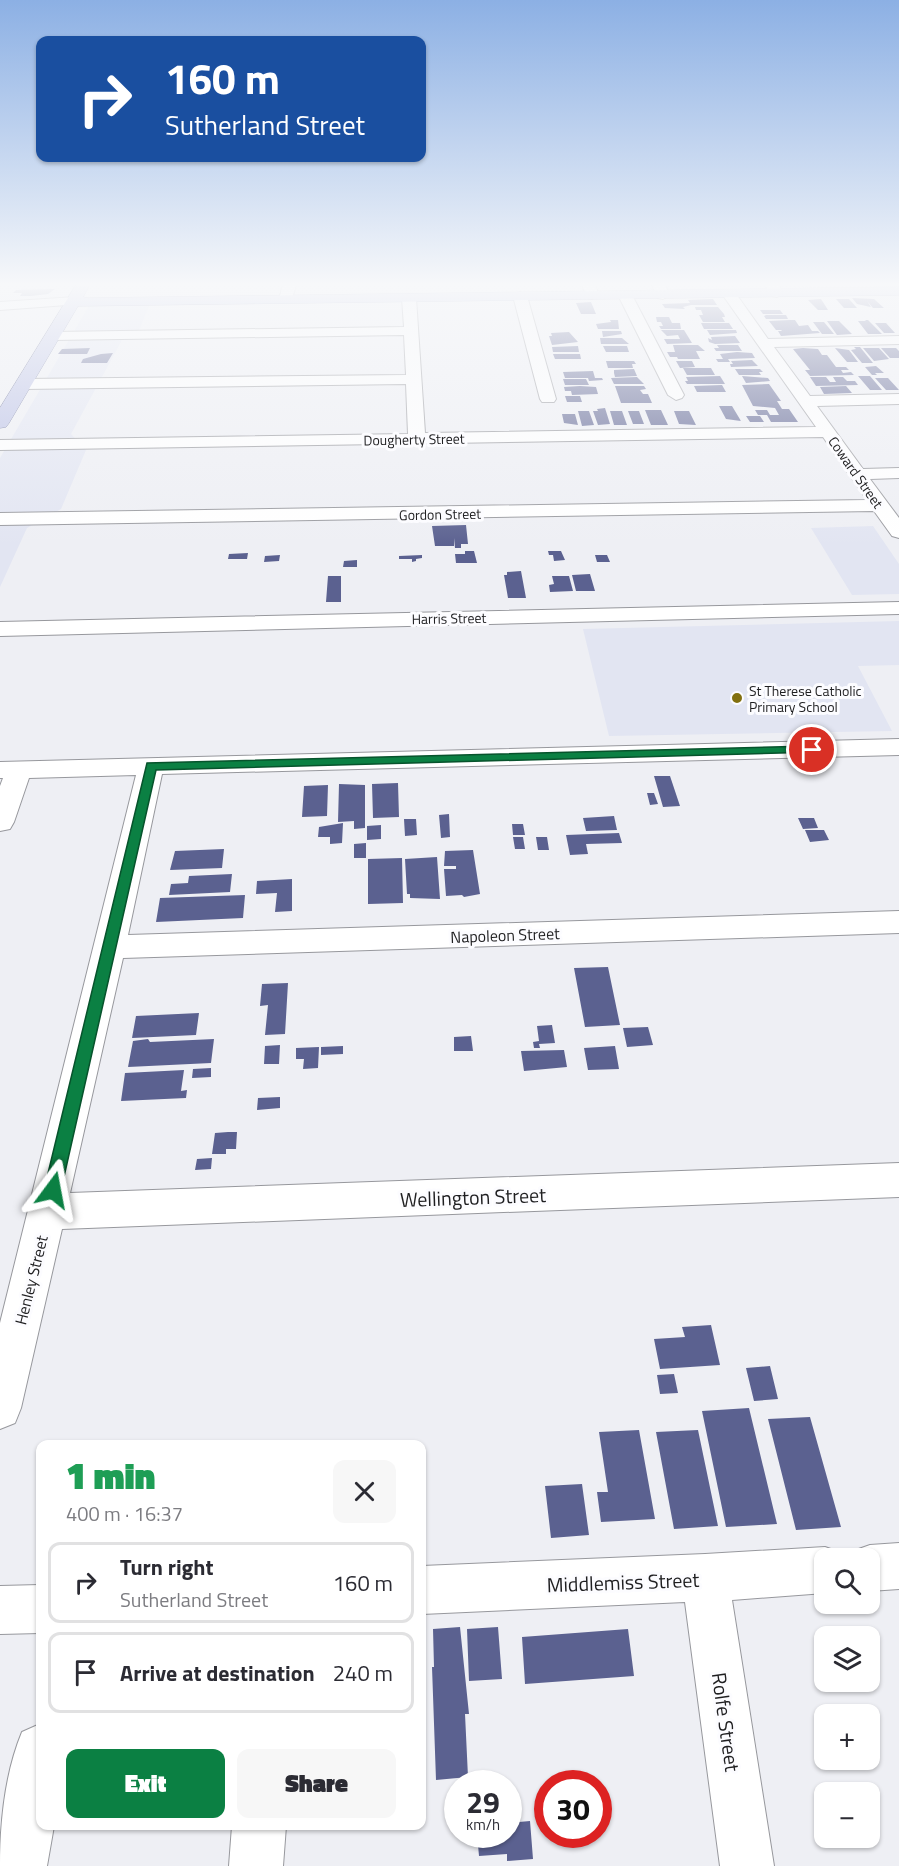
<!DOCTYPE html>
<html lang="en">
<head>
<meta charset="utf-8">
<style>
	body { margin:0; font-family:"Titillium Web",sans-serif; background:#f7f7f7; color:#2b2b33; height:100vh; display:flex; flex-direction:column; font-size:22px; white-space:nowrap }
	* { box-sizing:border-box; margin:0 }
	p { font-size:20px; color:#7c7c81 }
	.icon { flex:none; width:33px; height:33px; fill:none; stroke:currentColor; stroke-width:2; stroke-linecap:round; stroke-linejoin:round }
	.map { position:relative; flex:1; overflow:hidden }
	.panel { position:absolute; left:36px; top:1440px; width:390px; height:390px; display:flex; flex-direction:column; background:#fff; border-radius:12px; box-shadow:0 2px 4px #0004 }
	.panel>* { flex:none }
	.guide { position:absolute; left:36px; top:36px; width:390px; height:126px; border-radius:12px; box-shadow:0 2px 4px #0004; background:#1a4fa0; color:#fff; overflow:hidden }
	.tools { position:absolute; left:814px; top:1548px; display:grid; gap:12px }
	.tools a { display:grid; place-items:center; width:66px; height:66px; border-radius:12px; background:#fff; box-shadow:0 2px 4px #0004; font-size:30px }
	.speed { position:absolute; left:444px; top:1770px; display:flex; gap:12px; font-size:30px; font-weight:700; text-align:center }
	.speed>* { display:grid; place-content:center; width:78px; height:78px; border-radius:50%; background:#fff; box-shadow:0 2px 4px #0004; line-height:1 }
	.speed small { font-size:15px; font-weight:400 }
	.speed .limit { border:9px solid #d22; background:#fff; color:#111 }
	.pin { position:absolute; display:grid; place-items:center; width:51px; height:51px; color:#fff; margin:-26px; border:3px solid #fff; border-radius:50%; box-shadow:0 2px 6px #0007 }
	.me { position:absolute; width:66px; margin:-33px; rotate:13deg; stroke-linejoin:round; filter:drop-shadow(0 0 4px #0008) }
	.turn { display:flex; align-items:center; gap:21px; height:126px; padding:0 30px; font-size:27px }
	.turn .icon { width:78px; height:78px; stroke-width:2.5 }
	.turn b { display:block; font-size:42px; line-height:51px }
	.round { display:grid; place-items:center; flex:none; width:63px; height:63px; border-radius:12px; background:#f7f7f7 }
	.summary { display:flex; align-items:center; justify-content:space-between; height:102px; padding:0 30px }
	h1 { font-size:36px; font-weight:800; line-height:45px; color:#1e9e55 }
	.cta { display:flex; gap:12px; margin-top:auto; padding:12px 30px }
	.cta a { flex:1; height:69px; border-radius:12px; background:#0b8043; color:#fff; font-size:24px; font-weight:800; line-height:69px; text-align:center }
	.cta a+a { background:#f7f7f7; color:#2b2b33 }
	ul { padding:0; list-style:none }
	li { display:flex; align-items:center; gap:18px; height:81px; margin:0 12px 9px; padding:0 18px; border:3px solid #e1e1e2; border-radius:12px }
	li div { flex:1 }
	li b { display:block; font-size:22px }
	li em { font-style:normal }
	.map>svg:first-child { display:block }
	.built { fill:#e2e5f2 }
	.building { fill:#5b6190 }
	.lines { fill:none; stroke-linecap:round; stroke-linejoin:round }
	.minor-casing { stroke:#97989d; stroke-width:2 }
	.major-casing { stroke:#656c95; stroke-width:1 }
	.minor { fill:#fff; fill-rule:evenodd }
	.major { fill:#b9bfe5; fill-rule:evenodd }
	.route { fill:#0b8043; stroke:#07532c; stroke-width:1.5 }
	.poi-dot { fill:#82700f; stroke:#fcfcff; stroke-width:2 }
	.labels { text-anchor:middle; dominant-baseline:central; stroke-width:6; stroke-linejoin:round; paint-order:stroke }
	.far-street-label { font-size:14px; fill:#1f1f21; stroke:#fcfcff }
	.far-poi-label { font-size:14px; fill:#1f1f21; stroke:#fcfcff; text-anchor:start }
	.street-label { font-size:16px; fill:#1f1f21; stroke:#fcfcff }
	.near-street-label { font-size:20px; fill:#1f1f21; stroke:#fcfcff }
</style>
</head>
<body>
<div class="map">
<svg width="899" height="1866" viewBox="0 0 899 1866">
	<rect width="100%" height="100%" fill="#eeeff4"/>
	<path class="built" d="M90 304 149 306 135 340H122L71 434 86 450 61 509 27 528 0 587V458Z
		M873 526 899 564V594L852 595 811 528Z
		M899 621V665L858 666 892 731 609 736 583 629Z"/>
	<path class="building" d="M55 289 48 294 31 296H20L22 293H13L16 290Z
		M852 298 874 299 884 308H873L867 301 871 307 857 304Z
		M713 299 717 305H691L683 307 685 309 665 308 662 304 690 303 688 300Z
		M821 299 828 310H818L808 300Z
		M836 299H849L857 308H844Z
		M591 302 596 314H581L576 303Z
		M695 307H718L724 314 725 317H722L725 322H703L699 315H703L701 310H696Z
		M760 310H780L783 314H763Z
		M766 315H786L788 319H766L764 316Z
		M656 317H669L672 323H680L681 329H661L659 326H663L661 322H657Z
		M610 320H618L619 329H598L596 324 611 322Z
		M790 320H795L799 326 808 325 812 331H818L820 333 781 336 778 331H782L781 330H776L769 321Z
		M865 320H868L882 334H868L858 321H866Z
		M827 321H839L852 334 837 335Z
		M813 322H824L834 334H822Z
		M701 323H729L733 329H704Z
		M875 323H886L895 333H884Z
		M661 330H684L692 343 667 344 664 339H680L678 335 667 336Z
		M707 330H736L737 333 710 335Z
		M602 331H621L622 334 603 337Z
		M569 332 578 342 552 345 549 336H552L551 333Z
		M735 336 740 343 715 344 709 342 708 338 712 340 711 337Z
		M600 338H622L629 344H601Z
		M673 345H698L705 351H696L700 359H678L677 357H670L667 352H675Z
		M717 345H738L742 351H716L714 348H719Z
		M578 346 579 352H553L552 347Z
		M603 346H627L629 352H606Z
		M854 347H860L873 363H862L851 350 856 349Z
		M90 348 87 354H58L62 349Z
		M803 348 818 349 822 355H827L836 367H846L849 370H841L843 373 851 372 854 375 810 376 805 370H810L793 349Z
		M835 348 849 350 858 362H847Z
		M863 348H879L889 359 874 361Z
		M881 348H896L899 351V358H890Z
		M737 352 752 353 755 358 728 359 730 362H718L716 359H723L720 354Z
		M113 353 107 363H81L83 359 101 354Z
		M553 354H580L581 359H555Z
		M752 360 758 366 731 367 730 364H733L731 361Z
		M606 361H634L636 364H632L633 368H608Z
		M676 361H692L695 367 680 368Z
		M876 366 884 373H875L877 375H872L865 367Z
		M683 368H711L715 375H687Z
		M634 369 637 376 615 377 614 373V370Z
		M735 369H760L763 372H759L761 375H739Z
		M593 371 595 378H602L603 380 589 381 588 378H565L563 372Z
		M720 376 725 384H687L685 381H688L686 377Z
		M742 376 768 378 770 381 746 383Z
		M858 376H870L882 390H870Z
		M637 377 644 384H614L611 378Z
		M810 377H826L830 382H836L833 377H843L847 381H855L858 385 816 386Z
		M875 378H888L899 390H886Z
		M563 379H586L589 385H565Z
		M769 384 781 401H777L782 409H789L798 422H771L767 415H758L755 410H767L770 415H779L775 408 753 406 742 385Z
		M722 385 726 392H697L694 386Z
		M580 386 596 387 598 394 572 395 571 391H565L564 387Z
		M615 386H644L646 389 640 390 643 394H648L652 403H621Z
		M846 386 852 393 824 394 820 387Z
		M565 396H580L582 402H567Z
		M719 406H732L741 421 726 419Z
		M605 408 610 424 598 425 593 411H598L597 409Z
		M645 410H661L668 425H651Z
		M578 411H589L594 425 582 426Z
		M610 411H622L627 425H614Z
		M628 411H639L644 424H633Z
		M674 411H689L696 425 679 424Z
		M562 414H575L578 425 564 423Z
		M746 416H760L764 422H750Z
		M466 525 468 544H461V548H455L454 538V546H435L432 526Z
		M465 551H474L477 563H456L455 554H465Z
		M548 551H561L565 560 554 561 553 555H549Z
		M248 553 247 559H228L229 554Z
		M280 555 279 561 264 562 265 556Z
		M422 555V558L416 559V561L412 562V559H399V556Z
		M595 555H607L610 562H597Z
		M357 560V567H343L344 561Z
		M521 571 526 598H508L504 575H507V572Z
		M590 574 595 591H576L572 575Z
		M328 576H341V602H326Z
		M552 576H569L573 591 550 592 549 585 554 584Z
		M654 776H670L680 806 663 807Z
		M398 783 399 817 373 818 372 784Z
		M339 784 365 785V828L354 829V821L338 822Z
		M328 785 327 816 302 817 304 786Z
		M647 793H654L658 804 650 805Z
		M449 814 450 837 441 838 439 815Z
		M614 816 617 830 586 831 583 818Z
		M798 818H814L818 828 803 829Z
		M404 819H416L417 835 405 836Z
		M343 823 342 843 330 844V837H318L319 827Z
		M512 824H523L525 835H513Z
		M381 825V839L367 840V826Z
		M805 830H824L829 840 810 842Z
		M619 833 622 843 586 844 588 854 570 855 566 835Z
		M513 837H523L525 849H515Z
		M536 837H547L549 850H538Z
		M366 843V858H354V844Z
		M224 849 222 868 170 870 175 851Z
		M473 850 480 894 464 897 462 895 446 896 444 869H456V866H444L445 851Z
		M437 857 440 899 410 898V894H407L405 859Z
		M402 858 403 903 368 904V859Z
		M232 874 230 892 169 895 171 884 188 883 189 876Z
		M292 879V911L275 912 277 893 256 894 257 881Z
		M245 895 243 918 156 922 160 898Z
		M608 967 620 1025 585 1027 574 968Z
		M288 983 285 1034 265 1035 268 1005 260 1006 262 984Z
		M199 1013 196 1035 132 1038 136 1016Z
		M552 1025 555 1043 539 1044 540 1048H534L533 1042 539 1041 537 1026Z
		M648 1027 653 1045 627 1047 623 1028Z
		M471 1036 473 1051H454V1037Z
		M148 1039 150 1042 214 1039 211 1063 128 1067 133 1041Z
		M280 1045 279 1064H264L265 1046Z
		M343 1046V1054L321 1055V1047Z
		M615 1046 619 1069 588 1070 584 1048Z
		M319 1047 318 1068 303 1069 304 1059H296V1048Z
		M564 1050 567 1067 524 1071 521 1051Z
		M211 1068V1077L192 1078 193 1069Z
		M184 1070 181 1091 187 1090 186 1098 121 1101 125 1073Z
		M280 1097V1108L257 1110 258 1098Z
		M228 1132H237L236 1149H226V1154H212L215 1133Z
		M212 1158 211 1169 195 1170 197 1159Z
		M711 1325 720 1365 660 1369 654 1339 685 1337 682 1327Z
		M770 1366 778 1399 754 1401 746 1368Z
		M674 1374 678 1393 660 1394 657 1375Z
		M749 1408 777 1524 726 1527 702 1411Z
		M810 1417 841 1527 796 1530 768 1419Z
		M639 1430 655 1519 601 1522 597 1492H608L599 1432Z
		M698 1430 718 1526 674 1529 656 1432Z
		M582 1484 589 1535 551 1538 545 1486Z
		M460 1627 469 1714H465L468 1777 436 1780 432 1667H434L433 1629Z
		M498 1627 502 1679 469 1681 467 1629Z
		M628 1629 634 1676 525 1684 522 1637Z
		M530 1821 533 1859 507 1861V1854L479 1856 477 1834H508V1823Z"/>
	<g class="lines">
		<defs>
			<path id="minor" d="M283 285H296L291 302H281L279 299Z
				M582 285H595L599 295 592 299 587 298Z
				M652 285H665L670 295 663 299 658 298Z
				M765 285H778L784 293 777 297 772 296Z
				M729 290 734 291 768 339 899 336V344L774 347 810 396 899 394V404L817 406 863 469 899 468V478L870 479 899 518V538L892 536 874 511 0 525V513L867 500 823 437 0 450V440L408 434 406 384 24 389 16 384 24 379 406 375 404 335 53 340 46 336 53 332 404 327 402 298 409 294 416 298 425 433 816 427 722 294Z
				M625 291 632 295 684 395 682 398 676 400 668 395 618 295Z
				M520 292 527 296 556 399 554 402H542L540 399 513 296Z
				M75 297 82 301 80 304 0 310V302Z
				M899 602V614L0 636V622Z
				M899 739V755L162 774 128 935 899 911V933L123 958 70 1193 899 1163V1197L62 1229 21 1408 15 1423 0 1429V1323L136 775 29 778 14 822 10 829 0 831V786L3 778H0V762Z
				M899 1543V1589L870 1591V1558H851L853 1551 870 1545Z
				M825 1547 842 1553 844 1558H825V1593L732 1600 774 1866H720L685 1602 422 1614V1566L705 1554Z
				M40 1585V1633L0 1634V1586Z
				M40 1724V1826H54L47 1866H0C0 1822 5 1773 22 1732Z
				M232 1826H286L283 1866H229Z"/>
			<path id="major" d="M76 285H90L83 297 88 298 899 287V295L78 306 9 423 6 427 0 428V408Z"/>
		</defs>
		<use href="#minor" class="minor-casing"/>
		<use href="#major" class="major-casing"/>
		<use href="#minor" class="minor"/>
		<use href="#major" class="major"/>
	</g>
	<linearGradient id="sky" x2="0" y2="1"><stop stop-color="#8cb0e4"/><stop offset="0.52" stop-color="#f7f8fa"/><stop offset="1" stop-color="#f7f8fa" stop-opacity="0"/></linearGradient>
	<rect width="899" height="547" fill="url(#sky)"/>
	<path class="route" d="M812 746 816 747V752L156 770 61 1190 59 1195 53 1198 47 1195 44 1190 147 763Z"/>
	<circle class="poi-dot" cx="737" cy="698" r="6"/>
	<g class="labels">
		<g class="far-street-label">
			<text transform="translate(414 439) rotate(-1)">Dougherty Street</text>
			<text transform="translate(856 472) rotate(55)">Coward Street</text>
			<text transform="translate(440 514) rotate(-1)">Gordon Street</text>
			<text transform="translate(449 618) rotate(-1)">Harris Street</text>
		</g>
		<g class="far-poi-label">
			<text x="749" y="690">St Therese Catholic<tspan x="749" dy="16">Primary School</tspan></text>
		</g>
		<g class="street-label">
			<text transform="translate(505 935) rotate(-2)">Napoleon Street</text>
			<text transform="translate(31 1280) rotate(-76)">Henley Street</text>
		</g>
		<g class="near-street-label">
			<text transform="translate(473 1197) rotate(-2)">Wellington Street</text>
			<text transform="translate(623 1582) rotate(-2)">Middlemiss Street</text>
			<text transform="translate(726 1722) rotate(82)">Rolfe Street</text>
		</g>
	</g>
</svg>
<div class="tools">
<a><svg class="icon" aria-label="search" viewBox="0 0 24 24"><circle cx="10" cy="10" r="6"/><path d="M15 15l6 6"/></svg></a>
<a><svg class="icon" aria-label="layers" viewBox="0 0 24 24"><path d="M12 4l9 5-9 5-9-5zM3 14l9 5 9-5"/></svg></a>
<a>+</a>
<a>−</a>
</div>
<div class="speed"><div>29<small>km/h</small></div><div class="limit">30</div></div>
<div class="pin" style="left:812px;top:750px;background:#d93025"><svg class="icon" aria-label="arrive" viewBox="0 0 24 24"><path d="M6 21V4h12l-3 4 3 4H6"/></svg></div>
<svg class="me" style="left:53px;top:1190px" viewBox="-20 -20 40 40"><path d="M0-17L14 15 0 8-14 15z" fill="#0b8043" stroke="#fff" stroke-width="4"/></svg>
<div class="guide">
<div class="turn"><svg class="icon" aria-label="right" viewBox="0 0 24 24"><path d="M7 20v-9h11M14 6l5 5-5 5"/></svg><div><b>160 m</b>Sutherland Street</div></div>
</div>
<section class="panel">
<div class="summary"><div><h1>1 min</h1><p>400 m · 16:37</p></div><a class="round"><svg class="icon" aria-label="close" viewBox="0 0 24 24"><path d="M6 6l12 12M18 6L6 18"/></svg></a></div>
<ul>
<li><svg class="icon" aria-label="right" viewBox="0 0 24 24"><path d="M7 20v-9h11M14 6l5 5-5 5"/></svg><div><b>Turn right</b><p>Sutherland Street</p></div><em>160 m</em></li>
<li><svg class="icon" aria-label="arrive" viewBox="0 0 24 24"><path d="M6 21V4h12l-3 4 3 4H6"/></svg><div><b>Arrive at destination</b></div><em>240 m</em></li>
</ul>
<div class="cta"><a>Exit</a><a>Share</a></div>
</section>
</div>
</body>
</html>
